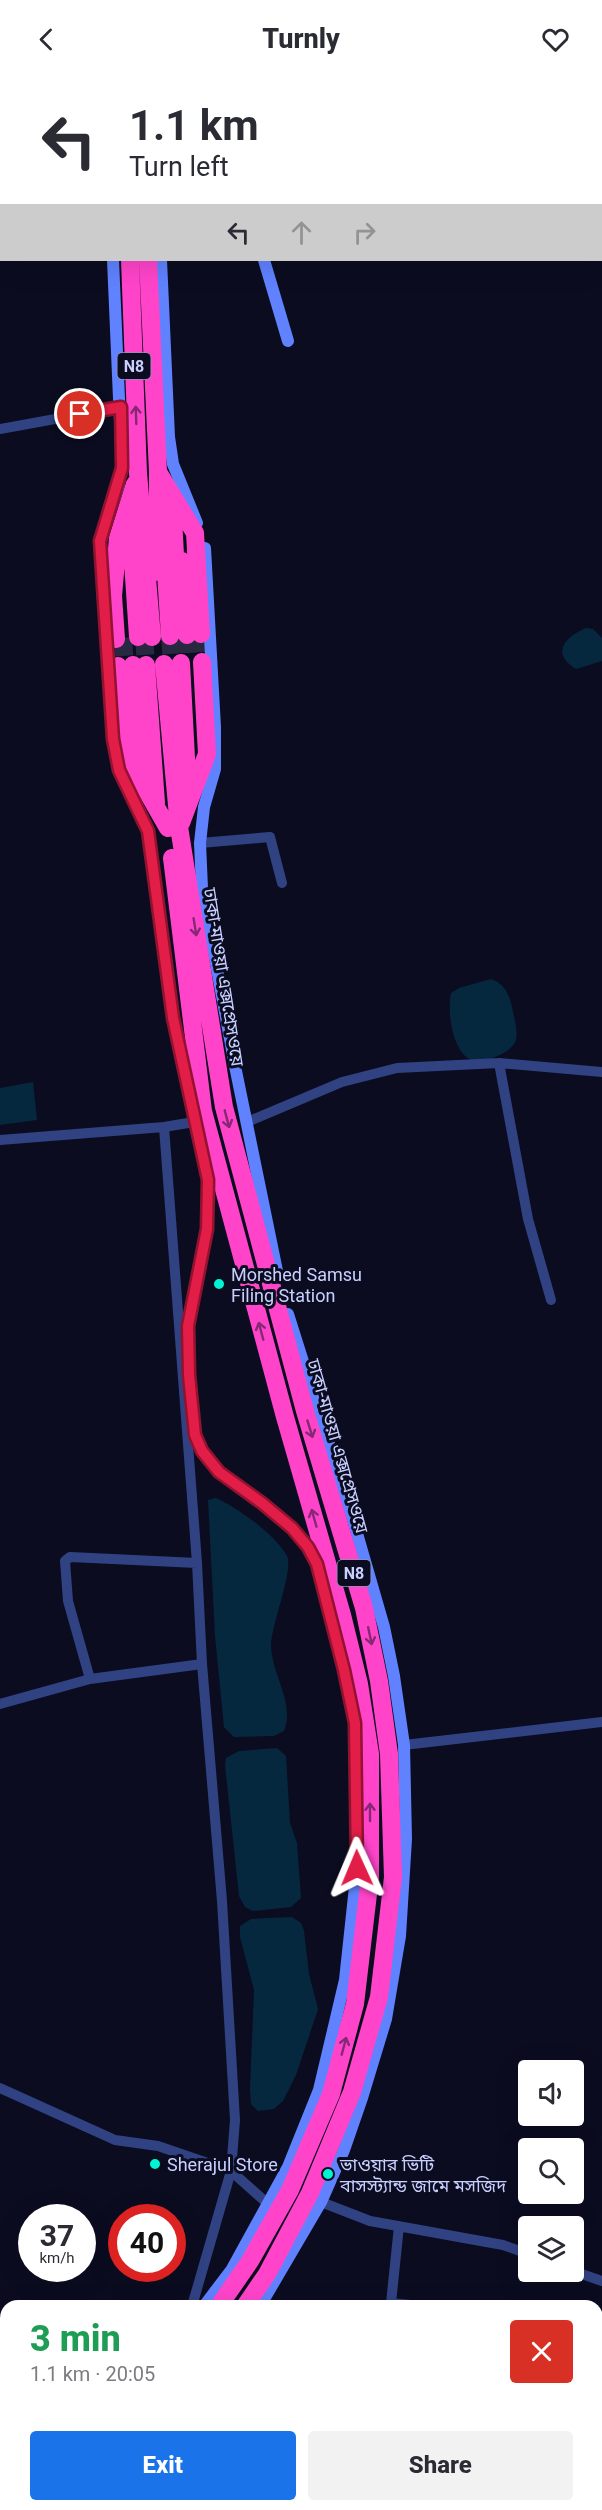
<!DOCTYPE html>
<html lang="en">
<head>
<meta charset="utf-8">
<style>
	body { margin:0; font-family:Roboto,"Noto Sans Bengali",sans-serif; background:#f2f2f3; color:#2b2b33; height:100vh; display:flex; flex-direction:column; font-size:22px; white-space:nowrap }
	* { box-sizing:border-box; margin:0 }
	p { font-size:20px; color:#7c7c81 }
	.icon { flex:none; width:33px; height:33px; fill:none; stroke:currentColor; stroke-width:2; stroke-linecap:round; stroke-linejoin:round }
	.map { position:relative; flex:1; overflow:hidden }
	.panel { position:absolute; left:0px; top:2222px; width:603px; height:212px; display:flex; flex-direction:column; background:#fff; border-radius:18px 18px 0 0; box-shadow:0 6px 24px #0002 }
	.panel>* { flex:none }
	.top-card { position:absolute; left:0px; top:0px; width:603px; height:183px; box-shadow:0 6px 24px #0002; background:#fff; color:#2b2b33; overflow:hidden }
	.fabs { position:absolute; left:518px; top:1982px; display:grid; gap:12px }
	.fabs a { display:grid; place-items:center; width:66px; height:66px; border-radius:6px; background:#fff; box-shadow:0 6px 24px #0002; font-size:30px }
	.speed { position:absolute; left:18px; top:2126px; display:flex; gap:12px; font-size:30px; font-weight:700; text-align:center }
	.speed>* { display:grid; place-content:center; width:78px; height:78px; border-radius:50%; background:#fff; box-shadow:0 6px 24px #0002; line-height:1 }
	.speed small { font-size:15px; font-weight:400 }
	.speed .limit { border:9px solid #d22; background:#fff; color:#111 }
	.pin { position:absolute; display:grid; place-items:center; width:51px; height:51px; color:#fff; margin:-26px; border:3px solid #fff; border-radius:50%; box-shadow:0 2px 6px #0007 }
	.me { position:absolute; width:66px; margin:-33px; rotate:359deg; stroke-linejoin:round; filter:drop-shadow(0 0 4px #0008) }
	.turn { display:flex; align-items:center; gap:21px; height:126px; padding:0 30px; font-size:27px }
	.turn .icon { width:78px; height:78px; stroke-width:2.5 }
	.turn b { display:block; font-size:42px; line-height:51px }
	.lanes { display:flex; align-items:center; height:57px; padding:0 30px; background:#0003; justify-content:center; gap:30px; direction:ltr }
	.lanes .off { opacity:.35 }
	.round { display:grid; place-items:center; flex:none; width:63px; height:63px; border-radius:6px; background:#f2f2f3 }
	.head { display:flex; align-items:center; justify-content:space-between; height:102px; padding:0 30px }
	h1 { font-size:36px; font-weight:800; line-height:45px; color:#1e9e55 }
	.button { display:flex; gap:12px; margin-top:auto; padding:12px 30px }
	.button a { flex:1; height:69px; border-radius:6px; background:#1a73e8; color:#fff; font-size:24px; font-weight:800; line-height:69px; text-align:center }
	.button a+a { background:#f2f2f3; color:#2b2b33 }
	header { display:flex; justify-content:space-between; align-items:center; height:78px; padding:0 30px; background:#fff; font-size:27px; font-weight:800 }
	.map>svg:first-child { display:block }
	.water { fill:#05283f }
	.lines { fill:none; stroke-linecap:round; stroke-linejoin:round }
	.highway-tunnel { stroke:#282941; stroke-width:18; stroke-dasharray:18 9; stroke-linecap:butt }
	.street { stroke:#314283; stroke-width:10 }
	.secondary { stroke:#6082ff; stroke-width:12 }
	.highway { stroke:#ff44ca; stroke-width:18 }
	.oneway { stroke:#852875 }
	.route-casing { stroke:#92132f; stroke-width:15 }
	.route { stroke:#e11d48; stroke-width:10 }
	.poi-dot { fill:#00f4d3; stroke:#0b0c20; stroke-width:2 }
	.labels { text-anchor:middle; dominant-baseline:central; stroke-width:6; stroke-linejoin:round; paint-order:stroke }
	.shield { fill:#0b0c20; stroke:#9095bc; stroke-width:1.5 }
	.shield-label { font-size:16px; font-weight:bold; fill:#c9d0ff }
	.street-label { font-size:18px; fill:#c9d0ff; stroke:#0b0c20 }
	.poi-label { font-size:18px; fill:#c9d0ff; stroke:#0b0c20; text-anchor:start }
</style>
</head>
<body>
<header><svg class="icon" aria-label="back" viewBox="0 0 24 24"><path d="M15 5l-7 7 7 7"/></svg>Turnly<svg class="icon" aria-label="heart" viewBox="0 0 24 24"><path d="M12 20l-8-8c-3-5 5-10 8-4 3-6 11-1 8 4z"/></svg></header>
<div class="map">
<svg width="602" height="2432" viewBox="0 0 602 2432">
	<rect width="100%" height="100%" fill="#0b0c20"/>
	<path class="water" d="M586 550 593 551 602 560V583L576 591C550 575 565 559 586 550Z
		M491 901C505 906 509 916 512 929 514 938 518 953 516 962 512 976 480 988 468 980 452 970 447 932 451 915L459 910Z
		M33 1004 37 1042 0 1047V1010Z
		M216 1420C238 1430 276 1457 287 1478 294 1492 271 1547 271 1568 272 1597 295 1625 284 1653L274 1658 234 1659 224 1649 215 1558 208 1422Z
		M277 1670 286 1678 290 1745 297 1765 301 1820 291 1829 253 1833 245 1829 239 1818 225 1687 226 1680 239 1673Z
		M292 1839 301 1845 304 1853 309 1896 318 1931 296 1997 283 2023 274 2031 258 2033 251 2026 250 2011 254 1912 240 1859V1848L251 1841Z"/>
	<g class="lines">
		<path class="highway-tunnel" d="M201 556 202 584
			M187 557 188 584
			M170 558 172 585
			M144 559 146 587
			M123 560 125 588"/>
		<path class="street" d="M0 62H2
			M0 351 121 329
			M200 765 270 759 282 805
			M499 985 528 1141 551 1222
			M247 1044 342 1004 397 990 499 985 602 994
			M0 1062 164 1049
			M197 1485 70 1479 65 1483 68 1523 90 1601 202 1586
			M0 1626 90 1601
			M404 1667 602 1644
			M0 2010 115 2062 158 2068 231 2093 267 2125
			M321 2124 370 2143 503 2167 528 2176
			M399 2148 391 2225 420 2228
			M573 2193 602 2203
			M192 2228 231 2093 235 2042 222 1823 202 1586 197 1485 164 1049 194 1044
			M597 2266 602 2259
			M132 2432 137 2427
			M525 2432 535 2427"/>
		<path class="secondary" d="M103 0V2
			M113 182 122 390 119 406 100 463 113 661 119 692 148 753 173 940 208 1102 207 1151 188 1248 189 1297 195 1357 202 1373 219 1394 262 1425 292 1450 308 1469 317 1486 344 1591 355 1645 357 1790 345 1902 319 2012 288 2089 232 2191 204 2228
			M161 182 169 359 173 386 197 445
			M264 182 288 263
			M205 470 215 649V691L204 729 200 765 202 810 235 988 277 1193
			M260 2228 321 2124 344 2072 362 2020 386 1941 400 1858 406 1761 404 1667 394 1598 384 1549 354 1445 288 1236
			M0 2419 6 2415
			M59 2432 66 2427"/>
		<path class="highway" d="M122 0V2
			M139 0V2
			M130 182 138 395 152 559
			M148 182 158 394V494
			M158 394 195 455 201 556
			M172 421 176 496
			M130 439 138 559
			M165 479 170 558
			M182 483 187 557
			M116 561 113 518 118 460 135 406
			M181 585 188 718
			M164 586 179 749 224 1029 305 1333 364 1530 379 1603 389 1676 393 1799 379 1919 352 2014 310 2115 267 2196 245 2228
			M133 587 138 694
			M146 587 156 725
			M118 588 124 673 168 750
			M181 745 207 676 202 584
			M172 780 203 1033 285 1339 342 1537 359 1606 370 1676V1799L355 1926 331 2016 290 2112 250 2183 219 2228
			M4 2432 11 2427
			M40 2432 47 2427"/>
	</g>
	<defs><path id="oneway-shaft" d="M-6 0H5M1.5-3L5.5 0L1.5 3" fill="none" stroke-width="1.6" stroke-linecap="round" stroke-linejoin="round" transform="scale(1.5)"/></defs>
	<g class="oneway">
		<use href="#oneway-shaft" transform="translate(136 337) rotate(-92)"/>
		<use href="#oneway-shaft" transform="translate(195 849) rotate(81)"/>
		<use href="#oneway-shaft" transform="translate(227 1041) rotate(75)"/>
		<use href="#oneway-shaft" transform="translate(261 1253) rotate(-105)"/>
		<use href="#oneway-shaft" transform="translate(310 1351) rotate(73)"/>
		<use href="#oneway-shaft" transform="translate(314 1440) rotate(-106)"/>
		<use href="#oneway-shaft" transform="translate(370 1558) rotate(78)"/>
		<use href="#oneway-shaft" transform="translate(370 1734) rotate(-90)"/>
		<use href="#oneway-shaft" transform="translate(344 1968) rotate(-75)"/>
	</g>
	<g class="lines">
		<defs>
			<path id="route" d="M80 336 121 329 122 390 100 463 113 661 119 692 148 753 173 940 208 1102 207 1151 188 1248 189 1297 195 1357 202 1373 219 1394 262 1425 292 1450 308 1469 317 1486 344 1592 355 1645 357 1790"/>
		</defs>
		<use href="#route" class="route-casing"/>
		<use href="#route" class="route"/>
	</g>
	<g class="poi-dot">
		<circle cx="219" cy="1206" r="6"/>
		<circle cx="155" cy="2086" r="6"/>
		<circle cx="328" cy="2096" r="6"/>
	</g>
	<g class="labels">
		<g class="shield">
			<rect x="117.5" y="275" width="33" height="26" rx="4.5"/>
			<rect x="337.5" y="1482" width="33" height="26" rx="4.5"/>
		</g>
		<g class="shield-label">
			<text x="134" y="288">N8</text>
			<text x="354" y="1495">N8</text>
		</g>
		<g class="street-label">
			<text transform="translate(224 899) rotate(81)">ঢাকা-মাওয়া এক্সপ্রেসওয়ে</text>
			<text transform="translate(338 1368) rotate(74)">ঢাকা-মাওয়া এক্সপ্রেসওয়ে</text>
		</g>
		<g class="poi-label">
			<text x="231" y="1196">Morshed Samsu<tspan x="231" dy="21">Filing Station</tspan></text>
			<text x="167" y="2086">Sherajul Store</text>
			<text x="340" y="2086">ভাওয়ার ভিটি<tspan x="340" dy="21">বাসস্ট্যান্ড জামে মসজিদ</tspan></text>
		</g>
	</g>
</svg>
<div class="fabs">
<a><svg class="icon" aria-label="sound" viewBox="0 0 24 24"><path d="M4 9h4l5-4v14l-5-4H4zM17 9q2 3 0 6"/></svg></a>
<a><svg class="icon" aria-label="search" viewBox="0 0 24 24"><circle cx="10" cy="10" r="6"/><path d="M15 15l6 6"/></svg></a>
<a><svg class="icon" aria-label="layers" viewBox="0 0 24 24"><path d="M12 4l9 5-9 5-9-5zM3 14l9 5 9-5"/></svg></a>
</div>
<div class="speed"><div>37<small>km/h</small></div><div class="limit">40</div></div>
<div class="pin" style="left:80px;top:336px;background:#d93025"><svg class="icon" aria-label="arrive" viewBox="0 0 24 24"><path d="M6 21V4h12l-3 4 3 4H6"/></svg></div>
<svg class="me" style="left:357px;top:1790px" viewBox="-20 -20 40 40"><path d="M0-17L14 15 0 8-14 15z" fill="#e11d48" stroke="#fff" stroke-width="4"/></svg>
<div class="top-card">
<div class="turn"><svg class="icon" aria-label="left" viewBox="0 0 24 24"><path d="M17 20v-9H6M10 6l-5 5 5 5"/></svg><div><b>1.1 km</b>Turn left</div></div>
<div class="lanes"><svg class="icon" aria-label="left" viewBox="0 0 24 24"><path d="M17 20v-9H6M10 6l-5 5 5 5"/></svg><svg class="icon off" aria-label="ahead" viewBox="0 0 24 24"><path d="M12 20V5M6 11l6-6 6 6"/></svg><svg class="icon off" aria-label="right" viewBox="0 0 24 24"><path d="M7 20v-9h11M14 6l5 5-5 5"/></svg></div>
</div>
<section class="panel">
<div class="head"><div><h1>3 min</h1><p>1.1 km · 20:05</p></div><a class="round" style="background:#d93025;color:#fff"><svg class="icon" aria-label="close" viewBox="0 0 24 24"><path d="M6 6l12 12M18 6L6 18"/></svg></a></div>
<div class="button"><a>Exit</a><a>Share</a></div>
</section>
</div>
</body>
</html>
